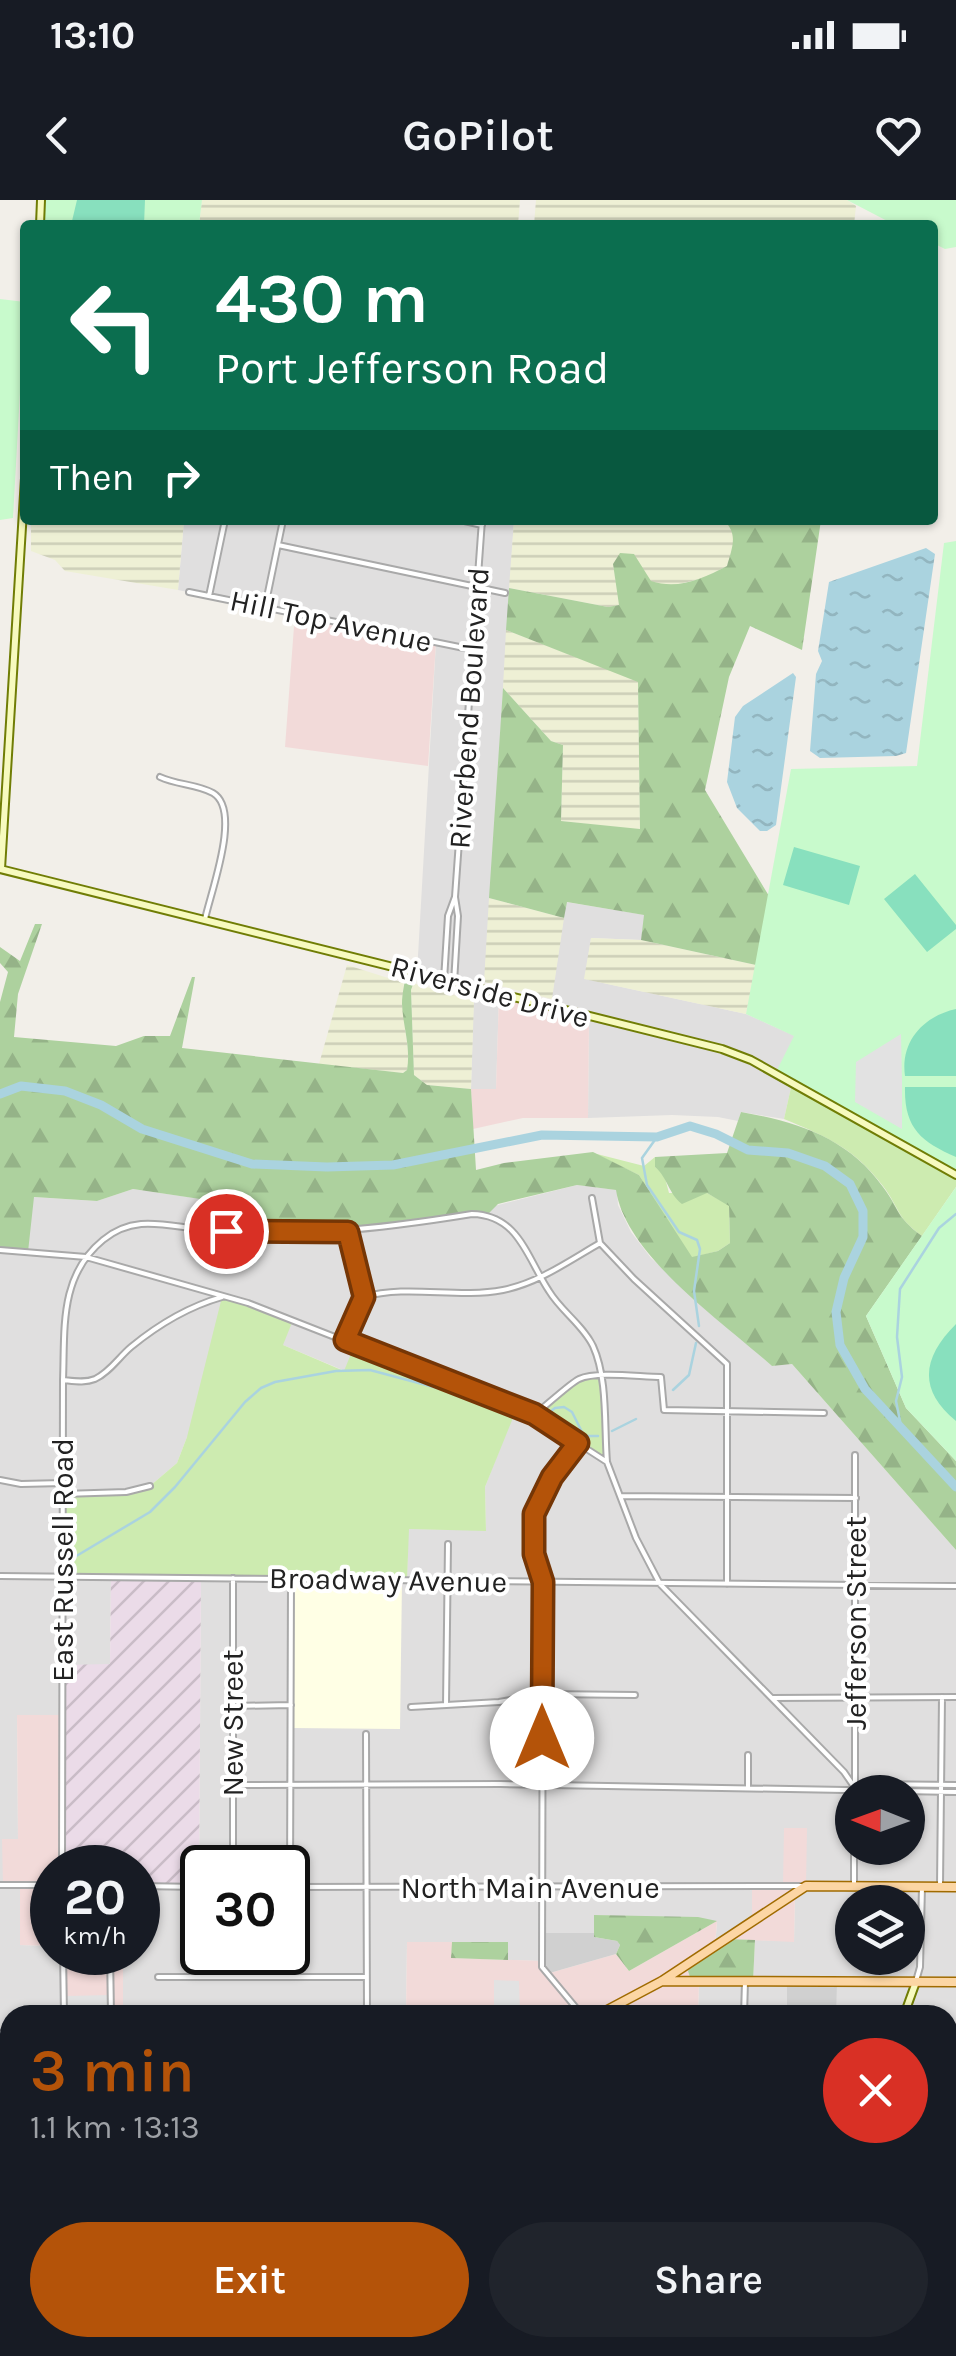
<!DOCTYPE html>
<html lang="en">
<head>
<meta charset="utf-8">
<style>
	body { margin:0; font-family:Karla,sans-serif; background:#20242c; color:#f1f3f6; height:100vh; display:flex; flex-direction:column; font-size:38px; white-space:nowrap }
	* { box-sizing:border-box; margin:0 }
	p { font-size:32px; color:#9ea1a6 }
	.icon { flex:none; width:55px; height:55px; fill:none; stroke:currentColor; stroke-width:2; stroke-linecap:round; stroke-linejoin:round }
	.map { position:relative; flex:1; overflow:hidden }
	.drawer { position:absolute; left:0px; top:1805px; width:958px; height:352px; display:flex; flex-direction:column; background:#171b24; border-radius:30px 30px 0 0; box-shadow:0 2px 8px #0004 }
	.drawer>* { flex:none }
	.guide { position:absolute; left:20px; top:20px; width:918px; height:305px; border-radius:10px; box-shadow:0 2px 8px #0004; background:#0b6e4f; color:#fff; overflow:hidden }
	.needle { width:65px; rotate:271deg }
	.controls { position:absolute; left:835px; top:1575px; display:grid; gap:20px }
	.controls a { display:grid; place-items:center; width:90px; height:90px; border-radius:50%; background:#171b24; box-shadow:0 2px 8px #0004; font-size:50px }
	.speed { position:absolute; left:30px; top:1645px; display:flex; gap:20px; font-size:50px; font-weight:700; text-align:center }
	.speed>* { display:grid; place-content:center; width:130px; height:130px; border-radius:50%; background:#171b24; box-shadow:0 2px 8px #0004; line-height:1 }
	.speed small { font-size:25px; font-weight:400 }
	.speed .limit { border:5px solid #111; border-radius:15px; background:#fff; color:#111 }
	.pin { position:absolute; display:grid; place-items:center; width:85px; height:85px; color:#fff; margin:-42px; border:5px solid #fff; border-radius:50%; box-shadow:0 2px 10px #0007 }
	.me { position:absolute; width:110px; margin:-55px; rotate:0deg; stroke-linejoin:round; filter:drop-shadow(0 0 8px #0008) }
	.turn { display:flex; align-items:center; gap:35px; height:210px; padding:0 30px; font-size:45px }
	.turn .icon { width:130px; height:130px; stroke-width:2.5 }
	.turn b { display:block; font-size:70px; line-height:85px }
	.then { display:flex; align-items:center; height:95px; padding:0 30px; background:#0003; gap:20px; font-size:38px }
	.round { display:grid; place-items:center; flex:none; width:105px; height:105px; border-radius:52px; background:#20242c }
	.overview { display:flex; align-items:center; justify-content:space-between; height:170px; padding:0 30px }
	h1 { font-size:60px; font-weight:600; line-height:75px; color:#b45309 }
	.cta { display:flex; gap:20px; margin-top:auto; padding:20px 30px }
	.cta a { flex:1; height:115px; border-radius:60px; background:#b45309; color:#fff; font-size:40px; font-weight:600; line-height:115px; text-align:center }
	.cta a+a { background:#20242c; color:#f1f3f6 }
	.status { display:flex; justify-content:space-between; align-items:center; height:70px; padding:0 50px; background:#171b24; direction:ltr }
	.status svg { height:28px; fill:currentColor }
	header { display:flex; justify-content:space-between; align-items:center; height:130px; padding:0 30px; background:#171b24; font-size:45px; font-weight:600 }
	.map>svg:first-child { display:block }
	.residential { fill:#e0dfdf; fill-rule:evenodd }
	.commercial { fill:#f2dad9 }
	.industrial { fill:url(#industrial-furrows) }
	.education { fill:#ffffe5 }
	.religious { fill:#d0d0d0 }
	.farmland { fill:url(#farmland-rules) }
	.grass { fill:#cdebb0 }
	.forest { fill:url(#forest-firs) }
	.park { fill:#c8facc }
	.pitch { fill:#88e0be }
	.parking { fill:#e2e2e2 }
	.water { fill:url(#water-ripples) }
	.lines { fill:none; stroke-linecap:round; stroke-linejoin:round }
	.stream { stroke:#aad3df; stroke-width:2.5 }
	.river { stroke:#aad3df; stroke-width:9 }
	.street-casing { stroke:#a9a9a9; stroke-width:8 }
	.secondary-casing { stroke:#707d05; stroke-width:10 }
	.primary-casing { stroke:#a06b00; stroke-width:11 }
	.street { stroke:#fff; stroke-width:4 }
	.secondary { stroke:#f7fabf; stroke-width:6 }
	.primary { stroke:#fcd6a4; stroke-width:8 }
	.route-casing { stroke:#753606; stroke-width:25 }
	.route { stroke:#b45309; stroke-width:18 }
	.labels { text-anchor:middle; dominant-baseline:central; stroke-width:8; stroke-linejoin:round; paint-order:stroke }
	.street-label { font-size:30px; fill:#222; stroke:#fff }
</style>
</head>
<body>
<div class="status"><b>13:10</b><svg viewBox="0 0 49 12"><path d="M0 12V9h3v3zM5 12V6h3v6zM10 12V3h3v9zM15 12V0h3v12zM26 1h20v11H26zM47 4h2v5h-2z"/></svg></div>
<header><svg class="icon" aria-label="back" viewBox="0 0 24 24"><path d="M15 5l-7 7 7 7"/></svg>GoPilot<svg class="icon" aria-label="heart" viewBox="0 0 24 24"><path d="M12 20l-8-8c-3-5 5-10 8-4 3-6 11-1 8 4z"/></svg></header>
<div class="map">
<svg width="956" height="2156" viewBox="0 0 956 2156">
	<defs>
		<pattern id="industrial-furrows" width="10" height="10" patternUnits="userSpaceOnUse" patternTransform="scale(2.5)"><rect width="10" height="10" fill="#ebdbe8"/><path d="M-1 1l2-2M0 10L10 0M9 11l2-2" fill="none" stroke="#c9bcc7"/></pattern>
		<pattern id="farmland-rules" width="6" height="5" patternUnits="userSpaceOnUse" patternTransform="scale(2.5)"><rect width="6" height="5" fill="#eef0d5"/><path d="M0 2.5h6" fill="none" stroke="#ccceb7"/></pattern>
		<pattern id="forest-firs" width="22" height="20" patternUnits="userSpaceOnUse" patternTransform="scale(2.5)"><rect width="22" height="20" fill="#add19e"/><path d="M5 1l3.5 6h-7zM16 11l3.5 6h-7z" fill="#95b388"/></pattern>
		<pattern id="water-ripples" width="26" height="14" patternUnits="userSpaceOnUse" patternTransform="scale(2.5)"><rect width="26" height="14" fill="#aad3df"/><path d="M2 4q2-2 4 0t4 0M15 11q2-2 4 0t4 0" fill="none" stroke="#92b5bf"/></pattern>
	</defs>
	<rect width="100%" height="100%" fill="#f2efe9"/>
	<path class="residential" d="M184 320H514L484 790 499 795 496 890 471 889 474 788 417 773 436 442 178 390Z
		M566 702 645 715 641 740 591 738 585 779 746 814 795 836 792 883 784 919 741 912 738 921 718 917 672 915 588 918 589 819 550 809Z
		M577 985 617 990 618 1005 631 1032 651 1058 772 1166 792 1164 956 1350V2092H948V1815H836V1783H787V1815H698L699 1782H753L755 1740 794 1741 795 1694 806 1686V1628L783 1687 752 1722 715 1747 717 1722 594 1715V1733H543L542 1761 508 1760 507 1742H407L406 1815H177L176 1809 123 1810V1753L138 1752V1686H199L201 1378 407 1379 408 1329 486 1330 485 1287 516 1207 356 1144 345 1171 283 1145 187 1237 177 1263 150 1286 111 1376 110 1464 62 1515H17L18 1640H2L20 1685V1745L52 1746V1752L63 1753 64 1815H10V1867H0V1050L33 997 97 1001 133 989 201 999 198 1028 331 1034 472 1014 498 1005ZM576 1180 606 1261 535 1214 561 1195ZM852 1592H908V1648H852ZM202 1668H288V1752H202ZM852 1702H908V1758H852Z
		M116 2148H213V2156H117Z
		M238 2148H308L311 2156H214Z"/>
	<path class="commercial" d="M295 413 436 442 428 566 285 547Z
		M499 795 589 818 588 918H523L473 929 471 889H496Z
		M17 1515H62V1667L52 1668V1746L20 1745V1686L3 1685 2 1639H18Z
		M784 1628H807L806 1686 795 1694 794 1742 726 1739 752 1722V1688L783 1686Z
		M717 1721 715 1747 699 1782 698 1815H406L407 1742H452V1758L542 1761 546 1774 616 1754 629 1771Z
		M63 1753H123V1809H177V1815H64Z
		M0 1867H10V1988H0Z
		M0 2121H10V2148H116L117 2156H0Z
		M308 2148H513V2156H311Z"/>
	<path class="industrial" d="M111 1376 201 1378 199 1686H138V1668L62 1667V1465L110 1464Z
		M948 2092H956V2156H713V2148H948Z"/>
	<path class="education" d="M291 1378 402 1380 400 1529 291 1528Z"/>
	<path class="religious" d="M543 1733H594V1737L617 1741 620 1745 616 1754 546 1774 542 1761Z
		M787 1783H837L836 1815H787Z"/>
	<path class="farmland" d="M202 0H520L518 25H199Z
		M536 0H847L856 6 854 25H534Z
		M31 320H184L178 390 65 371 55 360 31 351Z
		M514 320H723L730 325 735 341 727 366 704 378 667 387 651 382 634 355 613 364 620 405 608 407 509 388Z
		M506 430 638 481 640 630 561 621 563 545 551 541 503 488Z
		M489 698 564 718 552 799 484 782Z
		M591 738 641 740 756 765 746 814 584 779Z
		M347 765 404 783 402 803 409 859 407 870 403 873 319 864Z
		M413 783 474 801 471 889 427 885 414 875 411 790Z"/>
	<path class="grass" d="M792 883 956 975V987L922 1036C895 1016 901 1010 883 986 854 948 827 937 784 919Z
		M593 953 644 966 655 957V967L664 974 669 993H707L729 1005 730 1043 718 1051 691 1058 639 975Z
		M222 1097 248 1103 293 1120 283 1145 344 1171 355 1144 517 1208 485 1287 486 1331 409 1329 407 1380 62 1376 63 1294 126 1292 150 1286 177 1263 187 1237Z
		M600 1176 607 1262 534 1215 561 1195 576 1180Z"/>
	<path class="forest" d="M723 320H821L802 450 750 426 729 477 705 590 769 696 756 765 641 740 644 715 567 702 564 718 489 698 503 488 551 541 563 545 561 621 640 629 638 482 506 430 509 388 608 407 619 405 613 364 620 353 634 354 651 381C678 390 702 379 727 366 732 348 739 333 723 320Z
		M35 724H42L18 794 14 837 116 846 144 836H170L192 777H195L182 848 403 873 407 870C411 847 403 827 402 804 402 793 405 781 407 770L417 773 411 790 414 875 427 885 471 889 476 970 504 963 593 952 639 975 692 1057 718 1051 730 1043 729 1006 707 993 682 1004C668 993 668 978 655 967V957L727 953 741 912C798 922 848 938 883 987 901 1011 895 1016 922 1036L866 1116 906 1208 956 1261V1350L792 1164 772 1166C723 1122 626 1056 616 990L577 985 498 1004 487 1015 332 1034 198 1029 200 999 133 989 97 1001 34 997 28 1052 0 1050V802L8 772 0 763V747L20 761Z
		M594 1715 698 1717 717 1721 629 1771 616 1754 620 1745 617 1741 594 1737Z
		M726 1739 755 1740 753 1782 690 1777 688 1771 691 1765Z
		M452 1742H508V1760L451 1758Z
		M634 2148H713V2156H626Z"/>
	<path class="park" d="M41 0H202L199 25H40Z
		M847 0H956V47L945 49 933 43 932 25H895Z
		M0 99 25 102 13 318 0 320Z
		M956 341V975L775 874 794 836 746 814 791 569 917 566 944 343Z
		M956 987V1261L906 1208 866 1116Z"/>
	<path class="pitch" d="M77 0H145L144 25H90L72 21Z
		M794 647 860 666 849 705 783 685Z
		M915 674 956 725V729L927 752 884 699Z
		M956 809V876H905C900 841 924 816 956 809Z
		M905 887H956V957C921 942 904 928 905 887Z
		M956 1124V1221C917 1189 923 1157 956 1124Z"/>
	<path class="parking" d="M901 834 902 881V929L855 902 856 862Z
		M494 1780 519 1781 520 1815H455L454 1812 494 1813Z
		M109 1795V1815H67V1796Z"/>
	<path class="water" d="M926 348 935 354 906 553 896 556 820 558 810 551 816 474 822 461 818 451 829 382Z
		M793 473 796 477 776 625 767 631H760L737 608 727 582 735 517 743 506Z"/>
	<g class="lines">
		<path class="stream" d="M657 937 642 958 647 985 679 1032 697 1040 700 1049 694 1091 699 1126
			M673 1190 689 1175 696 1143
			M546 1215 555 1208 564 1207 572 1212 584 1236H598
			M901 1226 896 1201 902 1177 897 1137 900 1089 939 1028 956 1014
			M612 1231 636 1219
			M73 1358 150 1312 175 1287 245 1202 261 1188 275 1182 336 1171 370 1170 471 1197 539 1222"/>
		<path class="river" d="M0 894 21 886 65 891 101 905 142 929 252 964 327 967 393 965 542 935 657 937 690 926 716 934 748 950 788 953 825 966 850 984 863 1011V1037L844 1078 836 1112 840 1145 865 1189 956 1287"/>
		<defs>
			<path id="street" d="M460 320 482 325
				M278 345 505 393
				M189 392 474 450
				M209 396 225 320
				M265 407 283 320
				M160 577C177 585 197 584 213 593 242 610 211 691 205 719
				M455 697 482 320
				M444 780 448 716 455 697 458 716 454 783
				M592 998 600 1043 634 1079 727 1164V1384
				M0 1050 86 1057 248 1103 534 1215 607 1262 636 1338 660 1384 844 1572 855 1588
				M363 1097C410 1084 456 1099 503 1090 538 1083 569 1061 600 1043
				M345 1140 363 1097 347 1032
				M63 1180C74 1181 85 1183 95 1179 110 1172 119 1157 131 1147 159 1124 187 1107 222 1097
				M534 1215C546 1206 569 1184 579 1179 597 1171 640 1177 661 1177L664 1210 824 1213
				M578 1243C554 1274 524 1309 533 1352 536 1362 542 1371 543 1382L542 1767 582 1815
				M855 1255V1592
				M0 1280 21 1284 63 1283
				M63 1294 126 1292 150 1286
				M621 1296 856 1298
				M0 1376 956 1386
				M772 1498 956 1497
				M446 1505 448 1344
				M233 1506 291 1505
				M411 1507 499 1502 543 1494 635 1495
				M366 1534 367 1815
				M233 1585 500 1584 956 1592
				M748 1587V1555
				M855 1588 866 1584 956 1585
				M62 1668 63 1180C65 1128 59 1076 103 1040 133 1015 163 1025 198 1029 291 1039 380 1029 472 1014 519 1015 527 1058 549 1091 561 1111 583 1125 593 1146 608 1179 604 1226 607 1262
				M233 1668V1378
				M0 1685H52
				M138 1686 202 1687
				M854 1686V1648
				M940 1686 942 1497
				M288 1687 803 1686
				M290 1687 291 1378
				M63 1752 64 1815
				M110 1752 111 1815
				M158 1777H366
				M916 1781 920 1767 922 1687
				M744 1815 745 1782
				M0 1833H10
				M948 1878H956
				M948 1953H956
				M948 2092H956
				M522 2148V2156
				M346 2156V2148
				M433 2156 434 2148
				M841 2156V2148"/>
			<path id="secondary" d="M40 25 41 0
				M0 669 722 849 751 860 956 975
				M1 669 25 278
				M904 1815 916 1782
				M63 2156V2148
				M214 2156 238 2148"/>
			<path id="primary" d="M662 1781 956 1782
				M598 1815 662 1781 806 1686 956 1687
				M0 1910 10 1909"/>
		</defs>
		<use href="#street" class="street-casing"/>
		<use href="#secondary" class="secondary-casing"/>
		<use href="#primary" class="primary-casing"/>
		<use href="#street" class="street"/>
		<use href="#secondary" class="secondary"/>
		<use href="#primary" class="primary"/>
	</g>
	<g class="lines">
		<defs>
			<path id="route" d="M226 1031 348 1032 364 1097 345 1140 534 1214 578 1243 552 1277 534 1314V1354L543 1382 542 1538"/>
		</defs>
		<use href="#route" class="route-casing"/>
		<use href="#route" class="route"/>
	</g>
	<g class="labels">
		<g class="street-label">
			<text transform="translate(331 421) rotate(12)">Hill Top Avenue</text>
			<text transform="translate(469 508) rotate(-86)">Riverbend Boulevard</text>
			<text transform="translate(490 792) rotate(15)">Riverside Drive</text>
			<text transform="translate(63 1360) rotate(-90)">East Russell Road</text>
			<text transform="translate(388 1380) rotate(1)">Broadway Avenue</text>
			<text transform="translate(856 1423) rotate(-90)">Jefferson Street</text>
			<text transform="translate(233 1523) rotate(-90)">New Street</text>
			<text x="530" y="1688">North Main Avenue</text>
		</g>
	</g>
</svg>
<div class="controls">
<a><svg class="needle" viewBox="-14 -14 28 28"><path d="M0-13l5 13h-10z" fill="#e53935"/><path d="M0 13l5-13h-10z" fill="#9ea1a6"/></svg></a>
<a><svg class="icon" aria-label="layers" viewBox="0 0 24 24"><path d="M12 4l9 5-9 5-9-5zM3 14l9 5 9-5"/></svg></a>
</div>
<div class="speed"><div>20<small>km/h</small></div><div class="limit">30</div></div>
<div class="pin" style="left:226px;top:1031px;background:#d93025"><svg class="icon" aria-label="arrive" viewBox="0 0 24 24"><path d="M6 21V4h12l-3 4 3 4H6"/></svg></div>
<svg class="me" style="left:542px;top:1538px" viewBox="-20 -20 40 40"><circle r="19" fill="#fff"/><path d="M0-13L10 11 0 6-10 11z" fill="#b45309"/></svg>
<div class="guide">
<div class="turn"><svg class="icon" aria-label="left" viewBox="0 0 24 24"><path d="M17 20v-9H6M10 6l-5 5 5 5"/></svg><div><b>430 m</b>Port Jefferson Road</div></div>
<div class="then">Then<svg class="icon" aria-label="right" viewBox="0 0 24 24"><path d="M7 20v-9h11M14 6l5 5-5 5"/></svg></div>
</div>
<section class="drawer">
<div class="overview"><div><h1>3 min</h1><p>1.1 km · 13:13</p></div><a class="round" style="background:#d93025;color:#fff"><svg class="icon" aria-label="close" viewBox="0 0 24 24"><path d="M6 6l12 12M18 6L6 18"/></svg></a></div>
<div class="cta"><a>Exit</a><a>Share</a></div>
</section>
</div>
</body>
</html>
